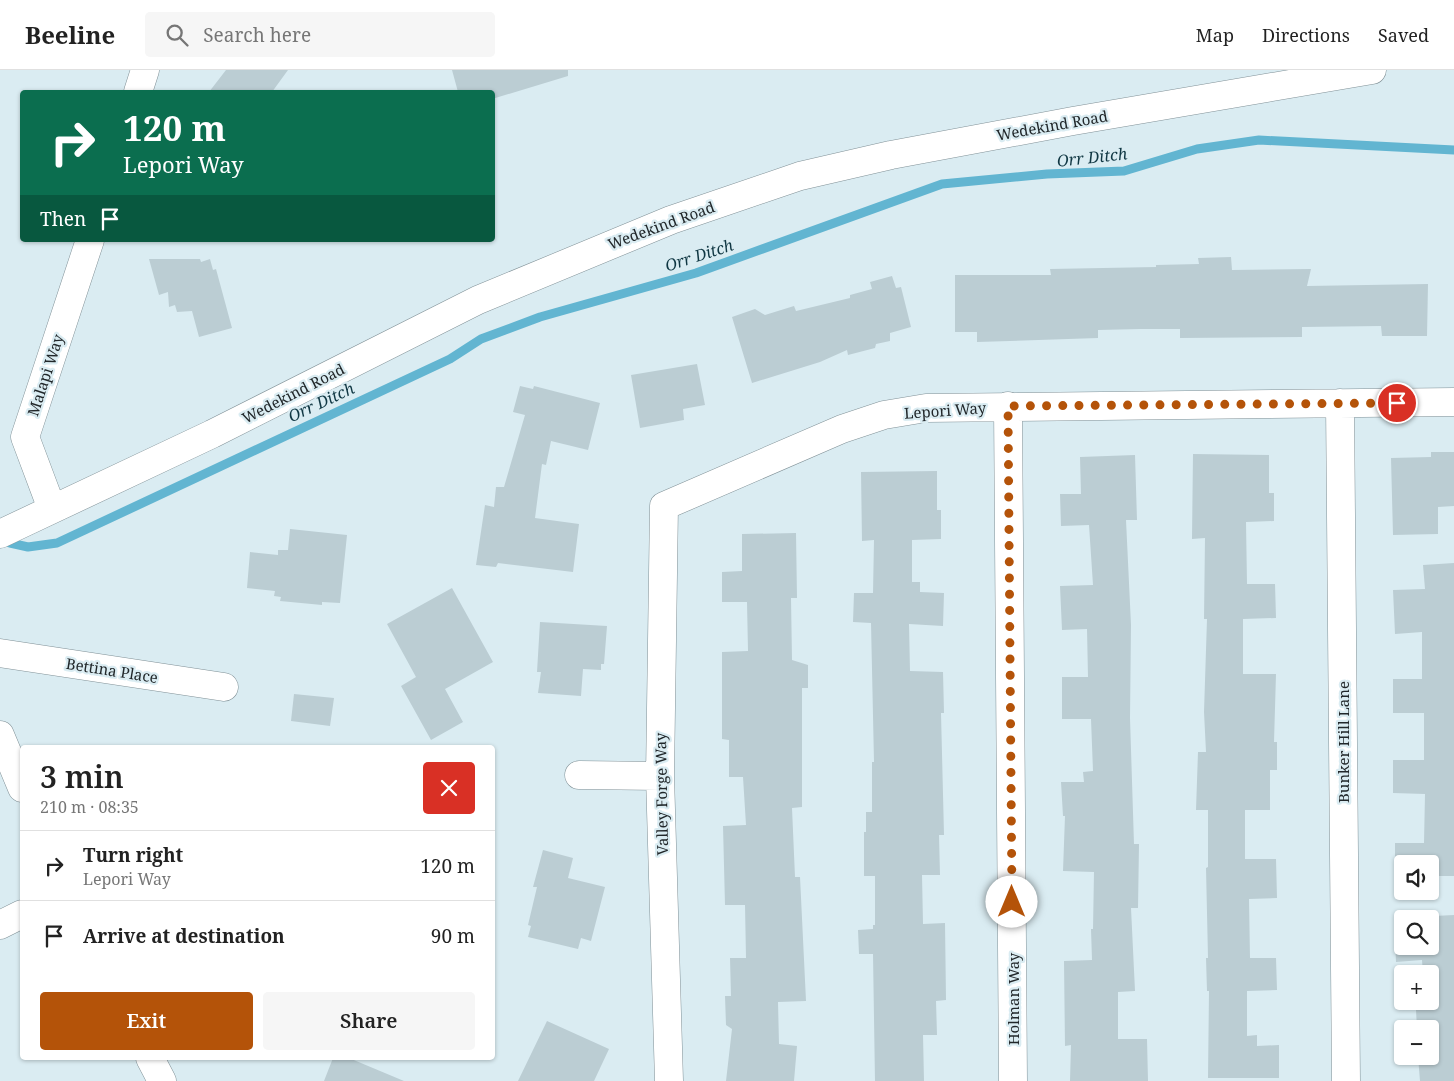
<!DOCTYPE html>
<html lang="en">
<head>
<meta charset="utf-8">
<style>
	body { margin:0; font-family:"Noto Serif",serif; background:#f6f6f6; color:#222; height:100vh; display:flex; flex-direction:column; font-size:19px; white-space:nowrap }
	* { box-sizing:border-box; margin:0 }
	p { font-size:16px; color:#767676 }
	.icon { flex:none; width:28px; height:28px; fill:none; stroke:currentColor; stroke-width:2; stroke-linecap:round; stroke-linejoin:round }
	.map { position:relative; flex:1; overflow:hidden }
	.details { position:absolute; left:20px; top:675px; width:475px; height:315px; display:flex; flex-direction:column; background:#fff; border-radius:5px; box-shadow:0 1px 4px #0004 }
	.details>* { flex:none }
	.top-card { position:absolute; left:20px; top:20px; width:475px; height:152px; border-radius:5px; box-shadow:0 1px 4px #0004; background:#0b6e4f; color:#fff; overflow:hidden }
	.tools { position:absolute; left:1394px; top:785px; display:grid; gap:10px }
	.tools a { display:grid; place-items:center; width:45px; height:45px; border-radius:5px; background:#fff; box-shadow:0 1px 4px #0004; font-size:25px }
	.pin { position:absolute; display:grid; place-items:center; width:42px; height:42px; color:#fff; margin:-21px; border:2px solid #fff; border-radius:50%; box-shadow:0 1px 5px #0007 }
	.me { position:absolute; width:55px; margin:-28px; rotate:0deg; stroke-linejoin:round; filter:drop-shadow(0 0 4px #0008) }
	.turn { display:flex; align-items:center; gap:18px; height:105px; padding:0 20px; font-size:22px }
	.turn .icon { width:65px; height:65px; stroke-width:2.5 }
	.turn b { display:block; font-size:35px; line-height:42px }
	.then { display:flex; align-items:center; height:48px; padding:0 20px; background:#0003; gap:10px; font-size:19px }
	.round { display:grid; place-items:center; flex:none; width:52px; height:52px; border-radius:5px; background:#f6f6f6 }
	.headline { display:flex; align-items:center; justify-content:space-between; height:85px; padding:0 20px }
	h1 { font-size:30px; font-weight:600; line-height:38px }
	.action { display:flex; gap:10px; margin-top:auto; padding:10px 20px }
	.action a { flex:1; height:58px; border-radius:5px; background:#b45309; color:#fff; font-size:20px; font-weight:600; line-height:58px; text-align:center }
	.action a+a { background:#f6f6f6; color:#222 }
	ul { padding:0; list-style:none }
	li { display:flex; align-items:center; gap:15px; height:70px; padding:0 20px; border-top:1px solid #e0e0e0 }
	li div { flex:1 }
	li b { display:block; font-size:19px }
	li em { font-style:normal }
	header { display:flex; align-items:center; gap:30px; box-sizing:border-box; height:70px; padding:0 25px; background:#fff; border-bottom:1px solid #e0e0e0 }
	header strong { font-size:24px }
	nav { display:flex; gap:28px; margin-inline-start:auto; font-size:18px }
	.search { width:350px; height:45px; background:#f6f6f6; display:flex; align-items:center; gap:12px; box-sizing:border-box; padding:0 18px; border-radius:5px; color:#767676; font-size:19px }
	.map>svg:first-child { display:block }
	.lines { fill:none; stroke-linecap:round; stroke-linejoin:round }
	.stream { stroke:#62b5d1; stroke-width:9 }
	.building { fill:#bbcdd3; fill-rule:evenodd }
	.minor-casing { stroke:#819197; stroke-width:29 }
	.minor { stroke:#fff; stroke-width:28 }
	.route { stroke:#b45309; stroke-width:9; stroke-dasharray:0 16.2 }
	.labels { text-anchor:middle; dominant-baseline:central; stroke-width:4.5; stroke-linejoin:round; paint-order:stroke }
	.street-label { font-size:15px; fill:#21272a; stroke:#daecf2 }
	.water-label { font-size:16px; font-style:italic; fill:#103743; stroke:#daecf2 }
</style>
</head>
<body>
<header>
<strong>Beeline</strong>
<div class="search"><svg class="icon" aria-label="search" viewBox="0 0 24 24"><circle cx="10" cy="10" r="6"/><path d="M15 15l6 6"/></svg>Search here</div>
<nav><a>Map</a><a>Directions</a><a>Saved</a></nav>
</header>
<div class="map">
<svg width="1454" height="1011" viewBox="0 0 1454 1011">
	<rect width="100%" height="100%" fill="#daecf2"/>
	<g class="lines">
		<path class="stream" d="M6 466 10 473 28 477 57 473 450 289 481 269 540 247 696 203 942 114 1047 104 1124 101 1197 79 1259 70 1454 80"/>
	</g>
	<path class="building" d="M226 0H288L272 22H209Z
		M452 0H568V6L492 29V22H458Z
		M1231 187 1232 200 1311 199 1307 216 1428 214 1427 266H1382L1381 256 1302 257V267L1180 268V259H1141L1098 260V268L977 272V262H955V205H1051L1050 199 1156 197V195L1199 194 1198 188Z
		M149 189H200L201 192 210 189 213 200 216 199 232 258 199 267 192 241 177 242 175 235 169 237 168 222 159 225Z
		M892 206 896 218 901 217 911 257 890 263V271L876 274 875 278 848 285 847 280 820 292 752 313 732 247 755 239 765 245 794 236 796 241 850 228V225L872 219 870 212Z
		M697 294 705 335 683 339 684 350 640 358 631 305Z
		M520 316 533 319 534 316 600 333 588 380 551 371 546 395 542 394 535 448 579 454 573 502 498 493 496 497 476 495 485 435 494 437 496 417H504L525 345 513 342Z
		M1431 382H1454V436L1438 437V464L1393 465 1391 388 1431 387Z
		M1193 384 1269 385V423H1274V451L1246 452 1247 514H1275L1276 548 1243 549V604H1276L1274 672H1277V700H1270V740H1245V789H1276L1277 828 1249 829 1250 888H1276L1277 920 1247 921V966L1257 965V976L1279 975V1008H1208L1209 921H1207L1206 888H1208L1206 798 1208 797V740H1196L1198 682H1206L1204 642 1207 549H1204L1205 468 1192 469Z
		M1135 385 1137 450H1126L1131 555 1130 648 1134 774H1139L1138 838H1131L1135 921 1118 922V969H1147L1148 1011H1070L1071 975 1065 976 1064 891 1092 890 1091 859H1093L1094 802 1063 801 1065 746H1063L1061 712H1084L1083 702 1093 701 1091 649H1062V607H1088L1087 559 1062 560 1060 516 1093 515 1089 455 1061 456 1060 424H1081L1080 387Z
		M937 401V440H941V469L912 470V512H920V522L944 523 943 556 909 554 910 601 943 602 944 643H941L944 765H939L940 805H922L923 854 945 853 946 930 936 931 937 965H923L924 1011H875L873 884H859L858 860 873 859V855H875V806H864V762H866V742H872V692H874L871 553 853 552 854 523H873L874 470 862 471 861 402Z
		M290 459 347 465 340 533 322 532V535L280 531 281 527 274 526 275 521 247 518 250 482 278 485V480H288Z
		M796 463 797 528H791L792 590 808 595V618H802V737L792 738 795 807H800L806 931 778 932 779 974 797 976 794 1011H726L732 959 726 955 725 926H731L730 888H746L745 835H725L723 756 746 755 743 707H729V670L722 669V582L748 581 747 532H722V502L742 501V464Z
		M1454 493V806H1430V794H1402V806H1395V773H1424L1425 724 1393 723V690H1424V643H1393V609H1422V562L1395 564 1393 520 1425 519 1423 495Z
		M452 518 493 592 445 619 463 652 431 670 401 616 416 607 387 554Z
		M540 552 607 556 604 594H601V600L583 599 581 626 538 623 541 602H537Z
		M294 624 334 628 330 656 291 651Z
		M543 780 573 788 568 808 605 817 591 871 581 868 578 879 528 867 531 856 528 855 537 817H533Z
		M1454 845V1011H1420L1418 986H1430V959H1417L1416 940H1425L1424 931H1430V904H1423L1422 890 1396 892 1394 848ZM1402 849H1430V876H1402Z
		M547 951 609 979 594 1011H518Z
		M333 988H349L404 1011H324Z"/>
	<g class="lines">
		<defs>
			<path id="minor" d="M138 22 145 0
				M1340 333 1346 1011
				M1008 336 1013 1011
				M52 439 25 367 90 170
				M0 464 212 364 478 230 671 150 800 106 891 85 1073 51 1372 0
				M0 583 224 617
				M0 665 22 718
				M579 705 660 706
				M0 855 22 844
				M150 988 162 1011
				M669 1011 660 706 664 436 842 359 884 345 926 338 1454 332"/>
		</defs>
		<use href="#minor" class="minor-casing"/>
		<use href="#minor" class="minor"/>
	</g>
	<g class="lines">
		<path class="route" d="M1012 832 1008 336 1397 333"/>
	</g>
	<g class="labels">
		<g class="street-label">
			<text transform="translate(1052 55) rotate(-10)">Wedekind Road</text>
			<text transform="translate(661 155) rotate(-20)">Wedekind Road</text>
			<text transform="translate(45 305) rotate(-72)">Malapi Way</text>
			<text transform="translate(293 323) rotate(-27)">Wedekind Road</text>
			<text transform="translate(945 340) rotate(-4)">Lepori Way</text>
			<text transform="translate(112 600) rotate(9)">Bettina Place</text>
			<text transform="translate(1343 672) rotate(-90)">Bunker Hill Lane</text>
			<text transform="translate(661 724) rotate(-91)">Valley Forge Way</text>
			<text transform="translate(1013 929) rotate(-90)">Holman Way</text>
		</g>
		<g class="water-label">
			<text transform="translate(1092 87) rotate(-6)">Orr Ditch</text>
			<text transform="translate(699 185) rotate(-18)">Orr Ditch</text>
			<text transform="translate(321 332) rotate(-25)">Orr Ditch</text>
		</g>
	</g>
</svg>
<div class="tools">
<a><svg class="icon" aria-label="sound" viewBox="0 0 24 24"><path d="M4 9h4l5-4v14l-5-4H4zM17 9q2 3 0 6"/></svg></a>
<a><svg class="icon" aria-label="search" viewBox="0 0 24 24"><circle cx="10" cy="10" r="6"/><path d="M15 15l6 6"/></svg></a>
<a>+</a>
<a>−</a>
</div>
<div class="pin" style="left:1397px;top:333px;background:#d93025"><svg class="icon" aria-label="arrive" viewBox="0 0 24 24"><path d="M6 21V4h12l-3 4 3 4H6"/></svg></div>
<svg class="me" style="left:1012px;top:832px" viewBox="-20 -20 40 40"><circle r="19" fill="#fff"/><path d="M0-13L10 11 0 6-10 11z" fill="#b45309"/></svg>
<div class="top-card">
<div class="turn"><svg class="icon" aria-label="right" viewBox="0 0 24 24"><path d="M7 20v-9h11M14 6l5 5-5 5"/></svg><div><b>120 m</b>Lepori Way</div></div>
<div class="then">Then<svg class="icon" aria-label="arrive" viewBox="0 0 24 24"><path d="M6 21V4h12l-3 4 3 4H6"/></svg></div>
</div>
<section class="details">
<div class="headline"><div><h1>3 min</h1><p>210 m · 08:35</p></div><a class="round" style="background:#d93025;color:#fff"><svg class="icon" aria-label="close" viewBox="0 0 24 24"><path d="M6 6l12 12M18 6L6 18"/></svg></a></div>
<ul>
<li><svg class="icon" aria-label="right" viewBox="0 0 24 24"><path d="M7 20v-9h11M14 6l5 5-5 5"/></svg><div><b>Turn right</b><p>Lepori Way</p></div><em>120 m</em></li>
<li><svg class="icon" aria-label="arrive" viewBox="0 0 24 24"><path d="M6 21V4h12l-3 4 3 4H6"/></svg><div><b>Arrive at destination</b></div><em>90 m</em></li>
</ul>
<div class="action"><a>Exit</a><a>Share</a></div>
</section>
</div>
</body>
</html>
